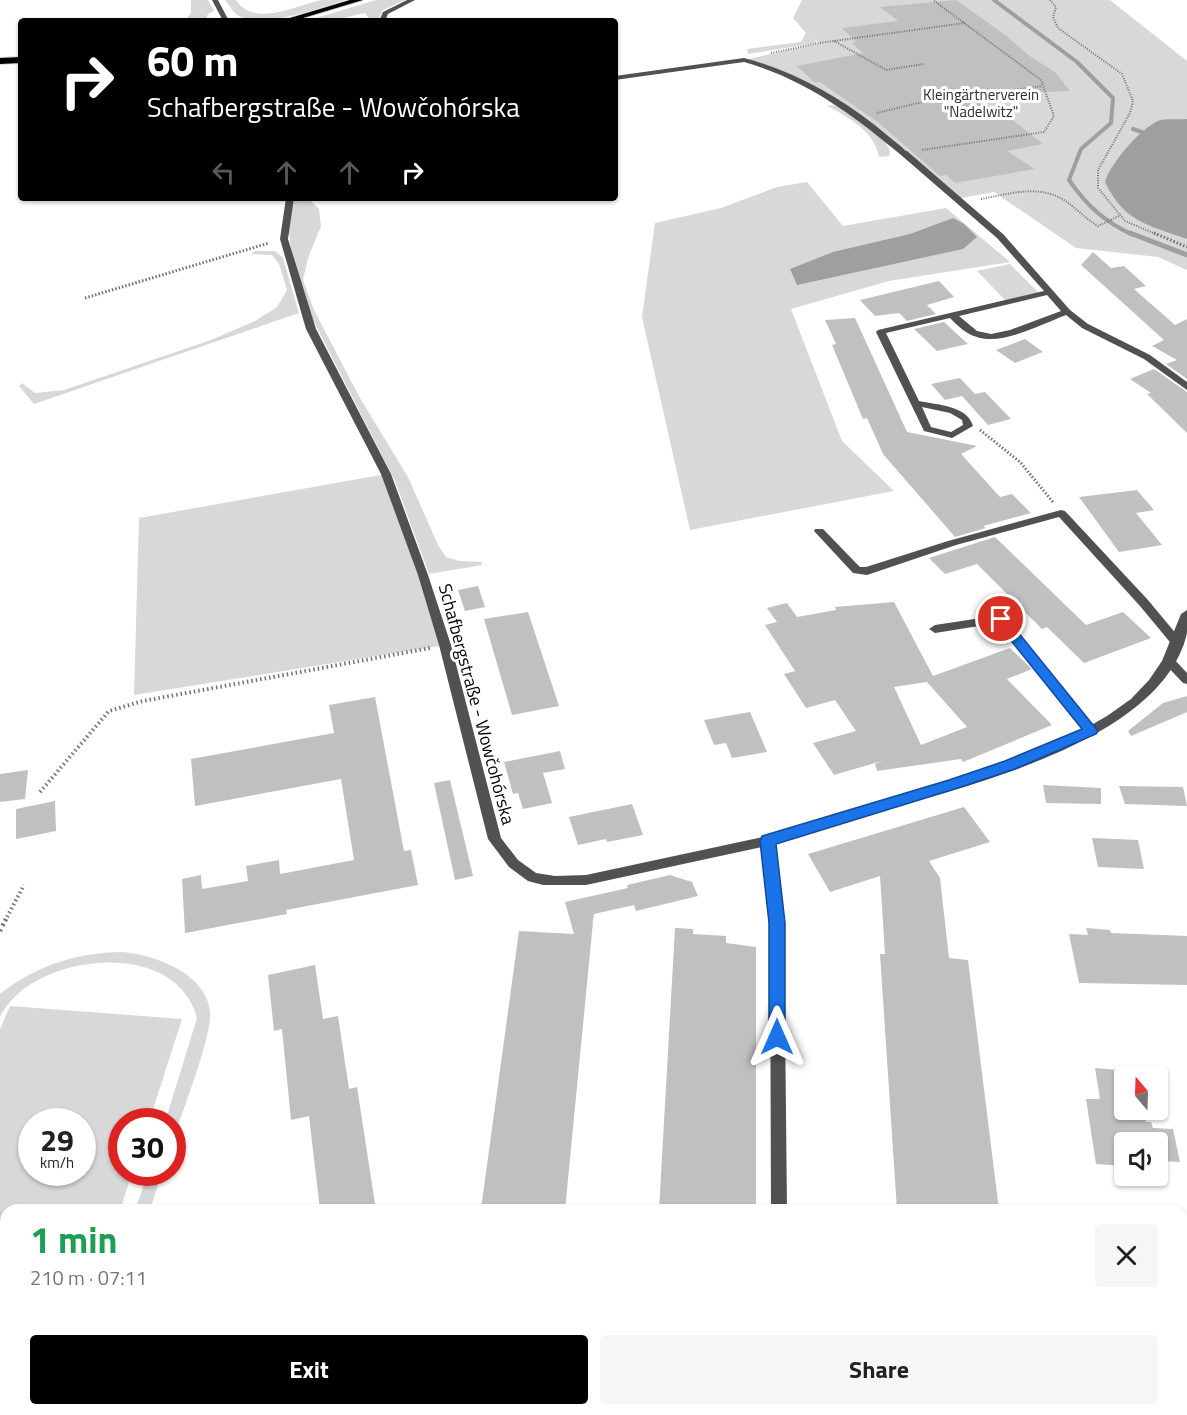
<!DOCTYPE html>
<html lang="en">
<head>
<meta charset="utf-8">
<style>
	body { margin:0; font-family:"Titillium Web",sans-serif; background:#f6f6f6; color:#202124; height:100vh; display:flex; flex-direction:column; font-size:22px; white-space:nowrap }
	* { box-sizing:border-box; margin:0 }
	p { font-size:20px; color:#757577 }
	.icon { flex:none; width:33px; height:33px; fill:none; stroke:currentColor; stroke-width:2; stroke-linecap:round; stroke-linejoin:round }
	.map { position:relative; flex:1; overflow:hidden }
	.sheet { position:absolute; left:0px; top:1204px; width:1188px; height:212px; display:flex; flex-direction:column; background:#fff; border-radius:18px 18px 0 0; box-shadow:0 2px 4px #0004 }
	.sheet>* { flex:none }
	.banner { position:absolute; left:18px; top:18px; width:600px; height:183px; border-radius:6px; box-shadow:0 2px 4px #0004; background:#000; color:#fff; overflow:hidden }
	.needle { width:39px; rotate:341deg }
	.tools { position:absolute; left:1114px; top:1066px; display:grid; gap:12px }
	.tools a { display:grid; place-items:center; width:54px; height:54px; border-radius:6px; background:#fff; box-shadow:0 2px 4px #0004; font-size:30px }
	.speed { position:absolute; left:18px; top:1108px; display:flex; gap:12px; font-size:30px; font-weight:700; text-align:center }
	.speed>* { display:grid; place-content:center; width:78px; height:78px; border-radius:50%; background:#fff; box-shadow:0 2px 4px #0004; line-height:1 }
	.speed small { font-size:15px; font-weight:400 }
	.speed .limit { border:9px solid #d22; background:#fff; color:#111 }
	.pin { position:absolute; display:grid; place-items:center; width:51px; height:51px; color:#fff; margin:-26px; border:3px solid #fff; border-radius:50%; box-shadow:0 2px 6px #0007 }
	.me { position:absolute; width:66px; margin:-33px; rotate:0deg; stroke-linejoin:round; filter:drop-shadow(0 0 4px #0008) }
	.turn { display:flex; align-items:center; gap:21px; height:126px; padding:0 30px; font-size:27px }
	.turn .icon { width:78px; height:78px; stroke-width:2.5 }
	.turn b { display:block; font-size:42px; line-height:51px }
	.lanes { display:flex; align-items:center; height:57px; padding:0 30px; background:#0003; justify-content:center; gap:30px; direction:ltr }
	.lanes .off { opacity:.35 }
	.round { display:grid; place-items:center; flex:none; width:63px; height:63px; border-radius:6px; background:#f6f6f6 }
	.overview { display:flex; align-items:center; justify-content:space-between; height:102px; padding:0 30px }
	h1 { font-size:36px; font-weight:700; line-height:45px; color:#1e9e55 }
	.cta { display:flex; gap:12px; margin-top:auto; padding:12px 30px }
	.cta a { flex:1; height:69px; border-radius:6px; background:#000; color:#fff; font-size:24px; font-weight:700; line-height:69px; text-align:center }
	.cta a+a { background:#f6f6f6; color:#202124 }
	.map>svg:first-child { display:block }
	.green { fill:#d8d8d8; fill-rule:evenodd }
	.water { fill:#9f9f9f }
	.lines { fill:none; stroke-linecap:round; stroke-linejoin:round }
	.stream-far1 { stroke:#9f9f9f; stroke-width:4 }
	.stream { stroke:#9f9f9f; stroke-width:5 }
	.building { fill:#c0c0c0; fill-rule:evenodd }
	.primary-casing { stroke:#dbdbdb; stroke-width:2 }
	.path-far3 { stroke:#737373; stroke-width:2; stroke-dasharray:1 1.5; stroke-linecap:butt }
	.path-far2 { stroke:#737373; stroke-width:3; stroke-dasharray:1.5 2; stroke-linecap:butt }
	.path-far1 { stroke:#737373; stroke-width:4; stroke-dasharray:1.5 3; stroke-linecap:butt }
	.path { stroke:#737373; stroke-width:4.5; stroke-dasharray:2 4; stroke-linecap:butt }
	.service { fill:#515151; fill-rule:evenodd }
	.minor { fill:#515151; fill-rule:evenodd }
	.primary { fill:#000; fill-rule:evenodd }
	.route { fill:#1a73e8; stroke:#114b97; stroke-width:1.5 }
	.labels { text-anchor:middle; dominant-baseline:central; stroke-width:6; stroke-linejoin:round; paint-order:stroke }
	.far-park-label { font-size:15px; fill:#2f2f2f; stroke:#fff }
	.street-label { font-size:18px; fill:#000; stroke:#fff }
</style>
</head>
<body>
<div class="map">
<svg width="1187" height="1415" viewBox="0 0 1187 1415">
	<rect width="100%" height="100%" fill="#fff"/>
	<path class="green" d="M191 0H208L214 11 208 14 205 21H185L191 13Z
		M225 0H236C255 29 297 4 323 0 330 0 339 0 346 0 319 8 268 27 241 17 234 14 230 6 225 0Z
		M376 0H405L383 10 377 21H371L365 13 329 21H306Z
		M802 0H1110L1187 61V270L1158 257 1076 248 994 192 956 199 904 153 820 90 744 60 820 43 814 39 817 43 748 54 747 49 801 42 806 33 793 18Z
		M826 105 839 106 885 141 890 151 889 156 879 157C875 131 847 117 826 105Z
		M807 182 843 226 946 208 1010 262 889 281 791 309 842 441 894 491 690 530 642 317 655 223 721 208 777 187Z
		M293 198H308L319 209 321 226 308 258 303 280 314 310 360 398 408 477 438 545 446 557 459 561 482 562V565L429 574 395 481 310 314 292 257 289 231Z
		M255 251H275L283 258 299 313 34 404 19 386 22 383 35 393 64 390 211 340 255 321 277 307 287 290 279 264 272 255 251 254Z
		M1010 264 1039 293 1005 300 977 271Z
		M386 474 445 645 134 695 139 518Z
		M124 952C157 956 205 973 210 1011 213 1034 181 1115 173 1141L172 1122H165L197 1018C176 936 31 953 0 1017V994C37 965 78 952 124 952Z
		M10 1006 182 1019 149 1122H122V1173H132L120 1210H6V1286L0 1285V1029ZM32 1122H82V1173H32Z
		M148 1173H162L150 1210H135Z"/>
	<path class="water" d="M1187 119V239C1148 225 1124 222 1105 182 1110 164 1140 129 1158 121 1166 118 1178 120 1187 119Z
		M953 218 964 224 977 237 963 249 797 285 790 269 833 252 910 234Z"/>
	<g class="lines">
		<path class="stream-far1" d="M994 0 1077 62 1113 98 1111 123 1081 149 1069 180C1087 206 1105 222 1133 235
			M1133 129 1142 132"/>
		<path class="stream" d="M1130 233 1187 255"/>
	</g>
	<path class="building" d="M956 0 1004 34 1031 57 1055 72 1070 91 970 95V102L996 107 1043 144 1007 151 1035 169 955 183 946 175 940 176 879 123 820 82H814L797 66 863 53 852 43 856 42 842 28 898 21 880 7Z
		M1093 252 1111 268 1124 266 1146 286 1134 289 1175 325 1187 319V379L1166 364 1177 360 1152 346 1164 340 1081 265Z
		M939 281 954 297 927 305 936 314 907 321 899 313 875 316 860 300Z
		M855 318 907 432 977 446 961 454 1000 497 1012 494 1031 513 983 526 986 528 955 537 883 454 867 418 863 419 832 345 836 344 825 320Z
		M944 322 968 344 937 351 914 329Z
		M1025 339 1043 352 1015 363 996 350Z
		M1154 369 1187 392V433L1147 394 1151 393 1130 379Z
		M960 378 975 394 964 396 985 392 1011 419 988 425 962 396 945 400 931 384Z
		M1137 490 1154 510 1136 513 1162 545 1119 552 1079 497Z
		M995 537 1086 625 1123 612 1151 638 1084 663 1047 627 1042 629 977 564 945 574 929 558Z
		M478 586 485 607 465 611 458 590Z
		M894 602 933 676 1010 648 1032 669 1007 679 1052 725 963 762 961 759 877 771 875 764 882 761 834 775 813 743 856 731 835 700 806 708 784 674 795 671 765 625 777 622 767 608 787 603 797 617 836 610 835 607ZM927 682 967 727 921 745 894 687Z
		M528 612 559 706 512 715 484 619Z
		M1187 696V712L1131 736 1128 731 1163 703Z
		M375 697 404 851 411 850 418 885 286 910 287 914 185 933 182 879 201 875 202 889 248 881 246 866 279 860 280 874 354 860 341 779 195 806 191 759 334 733 329 705Z
		M750 712 767 752 732 758 726 743 714 745 704 720Z
		M560 751 565 769 543 773 552 803 523 809 518 793 513 794 504 762Z
		M28 770 25 799 0 802V774Z
		M450 780 473 876 455 880 434 783Z
		M1043 785 1101 788V804L1046 803Z
		M1119 786 1183 787 1187 806 1125 804Z
		M55 801 56 831 16 839V809Z
		M632 804 643 835 607 842 606 839 578 845 569 817Z
		M964 807 990 842 929 861 940 878 949 958 968 960 999 1210H897L880 954H885L880 876 830 892 808 854Z
		M1092 838 1138 840 1144 869 1098 867Z
		M670 875 692 882 698 896 636 911 634 905 594 914 593 921 591 922H593L565 1210 481 1209 519 931 574 934 565 902 628 888 627 885Z
		M675 928 693 929V934L726 936V943L756 947V1210H659Z
		M1086 928 1110 930 1111 933 1187 936V985L1079 983 1069 934 1088 935Z
		M315 965 323 1019 338 1016 349 1089 357 1087 376 1210H320L309 1116 291 1120 282 1029 274 1031 268 975Z
		M1095 1068 1130 1071 1132 1077H1125V1110H1144L1146 1122H1151L1153 1128 1173 1129 1180 1162 1158 1161V1143H1125V1166L1096 1164 1086 1099H1100Z"/>
	<g class="lines">
		<defs>
			<path id="primary" d="M350 0H363L293 21H280Z
				M21 57V63L0 64V58Z"/>
		</defs>
		<use href="#primary" class="primary-casing"/>
		<path class="path-far3" d="M1050 0 1056 7 1053 17 1058 28 1122 74 1133 101 1130 113 1098 170V188L1125 221 1158 235
			M834 41 886 70 924 64
			M771 53 819 43 965 23
			M877 113 918 103 1042 86
			M922 150 1044 132 1054 116 1041 80 933 0
			M981 199C1009 194 1038 184 1064 200 1076 208 1086 219 1098 226L1119 216"/>
		<path class="path-far2" d="M1154 233 1187 247
			M85 298 269 243
			M980 430 1020 462 1053 502"/>
		<path class="path-far1" d="M40 792 109 711 143 701 430 648
			M5 921 24 885"/>
		<path class="path" d="M0 931 6 919"/>
		<path class="service" d="M212 0H218L229 21H223Z
			M407 0H415L388 14 385 21H379L383 12Z
			M744 58C793 71 836 95 876 126 886 135 898 143 908 153L901 155C853 115 805 79 744 62L615 80V76Z
			M286 198H294L288 239 316 329 391 474 390 476 386 477 381 474 306 329 280 239Z
			M1061 510 1065 511 1148 600 1182 641 1184 644 1182 647H1174L1140 606 1059 517 956 545 867 575 853 573 814 531 815 529H823L855 562 860 567H866L948 541Z
			M1001 615 1005 616 1095 728 1097 731 1095 734H1087L998 623 935 633 929 629 935 625Z
			M1169 657 1173 658 1187 673V684L1183 683 1165 664 1163 661Z"/>
		<path class="minor" d="M901 151H907L1003 234 1070 310 1088 324 1150 355 1187 382V390L1144 359 1082 328 1066 315C1042 324 1001 346 977 337 966 334 958 326 950 318L886 333 919 401C937 405 967 405 973 426L952 438 924 431 876 332 878 330 1044 291 997 238 901 155ZM1047 295 1061 311 1010 330 991 334 977 331 959 316ZM922 407 950 413 962 420 963 425 951 432 931 427Z
			M386 471 391 474 428 575 451 645 501 838 518 860 536 873 555 876 586 875 767 836 985 770 1049 746 1079 732 1107 716 1131 699 1149 680 1162 661 1181 614 1187 610C1187 617 1187 626 1187 633 1163 739 974 784 884 810 847 821 811 833 775 844L784 923 787 1210H771L770 923 762 847 586 885H543L528 881 509 867 488 839 439 645 418 575 381 474Z
			M779 1410H797V1415H779Z"/>
		<use href="#primary" class="primary"/>
	</g>
	<path class="route" d="M1001 615 1005 616 1098 731 1096 734 1015 769 958 788 776 844 785 923V1037L783 1042 777 1044 771 1042 769 1037V923L760 841 762 836 949 780 1005 761 1082 729 996 622 995 619Z"/>
	<g class="labels">
		<g class="far-park-label">
			<text x="981" y="94">Kleingärtnerverein<tspan x="981" dy="17">"Nadelwitz"</tspan></text>
		</g>
		<g class="street-label">
			<text transform="translate(477 704) rotate(75)">Schafbergstraße - Wowčohórska</text>
		</g>
	</g>
</svg>
<div class="tools">
<a><svg class="needle" viewBox="-14 -14 28 28"><path d="M0-13l5 13h-10z" fill="#e53935"/><path d="M0 13l5-13h-10z" fill="#757577"/></svg></a>
<a><svg class="icon" aria-label="sound" viewBox="0 0 24 24"><path d="M4 9h4l5-4v14l-5-4H4zM17 9q2 3 0 6"/></svg></a>
</div>
<div class="speed"><div>29<small>km/h</small></div><div class="limit">30</div></div>
<div class="pin" style="left:1001px;top:619px;background:#d93025"><svg class="icon" aria-label="arrive" viewBox="0 0 24 24"><path d="M6 21V4h12l-3 4 3 4H6"/></svg></div>
<svg class="me" style="left:777px;top:1037px" viewBox="-20 -20 40 40"><path d="M0-17L14 15 0 8-14 15z" fill="#1a73e8" stroke="#fff" stroke-width="4"/></svg>
<div class="banner">
<div class="turn"><svg class="icon" aria-label="right" viewBox="0 0 24 24"><path d="M7 20v-9h11M14 6l5 5-5 5"/></svg><div><b>60 m</b>Schafbergstraße - Wowčohórska</div></div>
<div class="lanes"><svg class="icon off" aria-label="left" viewBox="0 0 24 24"><path d="M17 20v-9H6M10 6l-5 5 5 5"/></svg><svg class="icon off" aria-label="ahead" viewBox="0 0 24 24"><path d="M12 20V5M6 11l6-6 6 6"/></svg><svg class="icon off" aria-label="ahead" viewBox="0 0 24 24"><path d="M12 20V5M6 11l6-6 6 6"/></svg><svg class="icon" aria-label="right" viewBox="0 0 24 24"><path d="M7 20v-9h11M14 6l5 5-5 5"/></svg></div>
</div>
<section class="sheet">
<div class="overview"><div><h1>1 min</h1><p>210 m · 07:11</p></div><a class="round"><svg class="icon" aria-label="close" viewBox="0 0 24 24"><path d="M6 6l12 12M18 6L6 18"/></svg></a></div>
<div class="cta"><a>Exit</a><a>Share</a></div>
</section>
</div>
</body>
</html>
